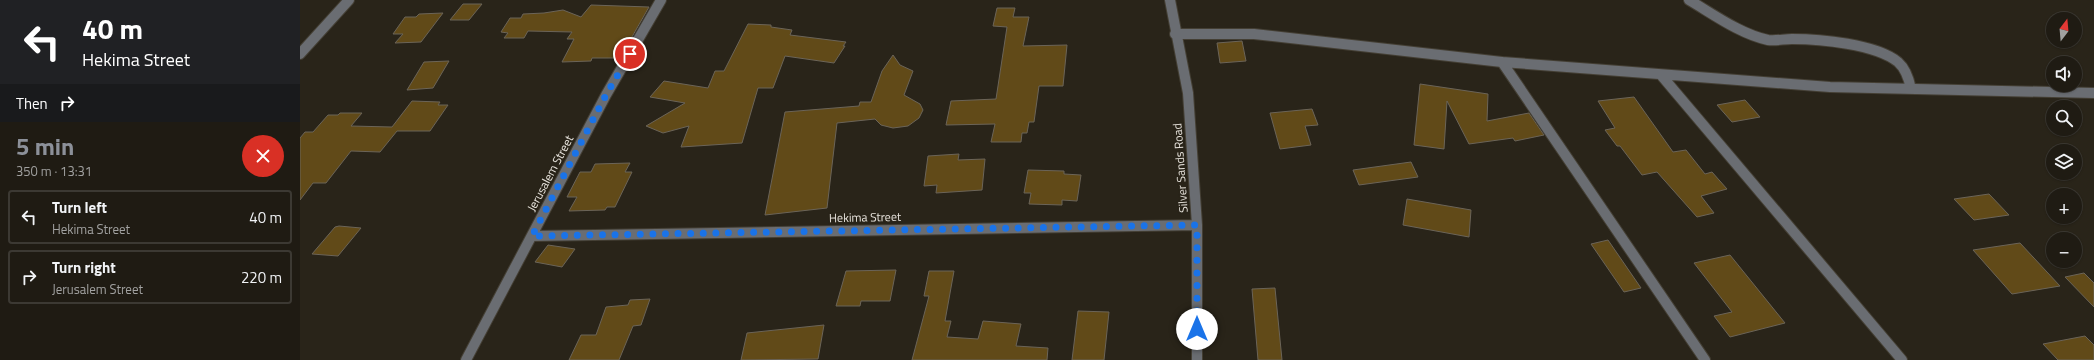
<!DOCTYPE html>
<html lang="en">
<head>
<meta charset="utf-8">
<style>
	body { margin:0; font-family:"Titillium Web",sans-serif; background:#2c2821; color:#f1f3f6; height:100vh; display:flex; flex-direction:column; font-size:15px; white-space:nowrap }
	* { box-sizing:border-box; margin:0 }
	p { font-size:13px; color:#a1a1a0 }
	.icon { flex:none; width:22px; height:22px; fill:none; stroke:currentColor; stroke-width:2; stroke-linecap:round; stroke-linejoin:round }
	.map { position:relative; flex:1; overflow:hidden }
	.details { display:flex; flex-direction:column; background:#1f1b13; width:300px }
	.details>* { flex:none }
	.guide { background:#202124; color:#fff; overflow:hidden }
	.needle { width:26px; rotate:16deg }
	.buttons { position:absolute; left:1746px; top:12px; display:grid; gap:8px }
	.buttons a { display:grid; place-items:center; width:36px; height:36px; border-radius:50%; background:#1f1b13; box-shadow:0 1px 3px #0004,0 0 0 1px #3c3933; font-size:20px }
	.pin { position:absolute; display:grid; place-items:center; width:34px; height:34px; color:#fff; margin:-17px; border:2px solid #fff; border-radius:50%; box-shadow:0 1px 4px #0007 }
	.me { position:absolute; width:44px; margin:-22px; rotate:0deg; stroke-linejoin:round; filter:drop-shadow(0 0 3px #0008) }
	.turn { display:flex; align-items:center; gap:14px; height:84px; padding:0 16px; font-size:18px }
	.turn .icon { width:52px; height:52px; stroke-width:2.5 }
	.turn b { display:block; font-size:28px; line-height:34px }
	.then { display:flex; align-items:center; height:38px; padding:0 16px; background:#0003; gap:8px; font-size:15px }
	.round { display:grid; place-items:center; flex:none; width:42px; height:42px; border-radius:21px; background:#2c2821 }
	.headline { display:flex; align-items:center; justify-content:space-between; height:68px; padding:0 16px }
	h1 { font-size:24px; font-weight:700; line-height:30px; color:#8c9099 }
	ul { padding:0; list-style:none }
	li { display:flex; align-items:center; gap:12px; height:54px; margin:0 8px 6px; padding:0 8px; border:2px solid #3c3933; border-radius:4px }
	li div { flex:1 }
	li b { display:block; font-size:15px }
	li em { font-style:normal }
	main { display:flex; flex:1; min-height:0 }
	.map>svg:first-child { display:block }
	.building { fill:#614a18; stroke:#6b6458 }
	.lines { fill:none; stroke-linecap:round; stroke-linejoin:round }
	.minor-casing { stroke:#443f34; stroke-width:12 }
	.minor { stroke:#6a6d72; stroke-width:10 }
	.route { stroke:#1a73e8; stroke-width:7; stroke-dasharray:0 12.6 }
	.labels { text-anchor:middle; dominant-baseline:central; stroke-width:3.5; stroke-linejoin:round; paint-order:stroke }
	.street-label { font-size:12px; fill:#e7e3dc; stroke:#292419 }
</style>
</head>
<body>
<main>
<section class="details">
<div class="guide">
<div class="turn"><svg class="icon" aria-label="left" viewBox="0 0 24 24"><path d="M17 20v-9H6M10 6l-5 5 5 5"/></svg><div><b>40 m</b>Hekima Street</div></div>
<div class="then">Then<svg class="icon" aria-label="right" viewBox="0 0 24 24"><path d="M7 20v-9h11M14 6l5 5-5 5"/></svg></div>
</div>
<div class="headline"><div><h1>5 min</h1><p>350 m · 13:31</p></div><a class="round" style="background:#d93025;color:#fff"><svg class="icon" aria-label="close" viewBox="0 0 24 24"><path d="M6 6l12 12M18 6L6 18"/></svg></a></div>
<ul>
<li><svg class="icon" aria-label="left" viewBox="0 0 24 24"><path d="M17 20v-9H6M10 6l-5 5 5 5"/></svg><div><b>Turn left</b><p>Hekima Street</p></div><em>40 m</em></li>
<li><svg class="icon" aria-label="right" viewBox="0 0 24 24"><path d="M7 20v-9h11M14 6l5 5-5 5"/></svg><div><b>Turn right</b><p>Jerusalem Street</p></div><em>220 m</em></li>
</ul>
</section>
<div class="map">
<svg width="1794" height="360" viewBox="0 0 1794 360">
	<rect width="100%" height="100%" fill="#292419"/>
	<path class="building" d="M163 4H182L169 20H150Z
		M291 5 349 7 320 58H292L291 61 262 62 274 39H267L272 32 228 31 224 38H204L208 33 201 32 210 18H221L223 14 244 13 263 10 281 17Z
		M697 8H715L713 17H729L723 46 767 45 763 86H739L734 122H729L727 133H722L721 142H691L695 124 646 125 651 101 696 99 707 27 693 26Z
		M143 13 121 42 95 43 103 34H93L105 17H116L119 14Z
		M448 24 471 25V27L492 30 490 35 546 42 543 46H545L534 63 485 56 473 88H458L442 143 381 147 389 126 363 133 346 126 385 103 350 97 364 81 408 88 415 71H424Z
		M942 41 946 61 920 63 917 43Z
		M593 55 600 65 613 71 604 95 620 104 623 110 619 118 608 126 593 128 581 125 575 119 537 123 527 208 465 215 485 112 559 106 560 102H571L582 71Z
		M149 61 133 88 107 90 124 62Z
		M1120 84 1188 94 1187 121 1229 113 1244 135 1215 141 1213 138 1169 144 1147 101 1144 149 1114 145Z
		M1334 97 1373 152 1386 150 1405 174 1412 172 1427 189 1401 196 1414 213 1397 217 1357 172 1342 175 1320 146H1317L1305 130 1315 128 1298 101Z
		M1445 100 1460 117 1432 122 1417 105Z
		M112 101 140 102 138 105H148L130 131H97L80 152 51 151 26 183H13L0 200V138L5 132H13L28 115H38L40 113H62L51 126 92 127Z
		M1012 109 1018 125 1005 126 1011 145 980 149 970 113Z
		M659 154 658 160 685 159 682 190 636 193 637 185 624 186 628 156Z
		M1111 162 1118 177 1059 185 1053 170Z
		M330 163 325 172H332L315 207H307L305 210 269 211 277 197H267L280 172H291L295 164Z
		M728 170 764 171V174L781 175 777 201 762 200V205L729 204 731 193H724Z
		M1689 194 1709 215 1674 220 1654 199Z
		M1107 199 1171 210 1169 237 1103 225Z
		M39 226 61 228 38 256 12 254 35 227Z
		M1308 240 1341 288 1324 292 1291 244Z
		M1720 243 1760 286 1712 294 1673 250Z
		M248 245 275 249 262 267 235 262Z
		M1430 255 1485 323 1430 337 1414 316 1432 312 1394 263Z
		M596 270 590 301H561L560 306H536L546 271Z
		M629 271H654L645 321H651L647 337 678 339 683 321 721 324 716 346 748 348 747 360H612L629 296H624Z
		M1784 273 1794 283V307L1765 277Z
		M975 288 982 360H958L952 289Z
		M350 299 341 325 333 326 319 360H269L281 335H296L306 307 328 305 330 300Z
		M778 311 809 312 804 360H772Z
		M524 325 518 359 441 360 447 333Z
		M1785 336 1794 345V360H1758L1743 344Z"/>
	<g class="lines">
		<defs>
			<path id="minor" d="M870 0 888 93 897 225V360
				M1389 0C1413 14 1440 34 1468 40 1476 41 1484 39 1492 39 1520 39 1576 44 1598 62 1606 69 1609 79 1611 89
				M875 34H954L1202 62 1530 87 1794 93
				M0 54 49 0
				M1202 62 1405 360
				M1361 75 1602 360
				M232 236 897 225
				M166 360 306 95 361 0"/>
		</defs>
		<use href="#minor" class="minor-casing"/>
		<use href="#minor" class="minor"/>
	</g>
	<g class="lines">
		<path class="route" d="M330 54 306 95 232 236 897 225V329"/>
	</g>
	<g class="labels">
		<g class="street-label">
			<text transform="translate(880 168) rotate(-94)">Silver Sands Road</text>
			<text transform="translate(250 173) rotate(-62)">Jerusalem Street</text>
			<text transform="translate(565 217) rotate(-1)">Hekima Street</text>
		</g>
	</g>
</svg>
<div class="buttons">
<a><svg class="needle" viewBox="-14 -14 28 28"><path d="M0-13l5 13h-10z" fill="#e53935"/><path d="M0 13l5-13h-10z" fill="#a1a1a0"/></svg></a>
<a><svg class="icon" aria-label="sound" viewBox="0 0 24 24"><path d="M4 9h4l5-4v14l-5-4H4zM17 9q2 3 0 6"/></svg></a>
<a><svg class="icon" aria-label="search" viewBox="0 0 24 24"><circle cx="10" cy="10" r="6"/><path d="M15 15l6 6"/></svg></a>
<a><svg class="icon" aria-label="layers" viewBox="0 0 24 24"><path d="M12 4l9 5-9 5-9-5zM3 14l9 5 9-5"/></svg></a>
<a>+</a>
<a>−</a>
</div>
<div class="pin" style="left:330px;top:54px;background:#d93025"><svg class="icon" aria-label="arrive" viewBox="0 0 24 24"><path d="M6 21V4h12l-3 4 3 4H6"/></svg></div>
<svg class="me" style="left:897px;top:329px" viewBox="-20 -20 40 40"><circle r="19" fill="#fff"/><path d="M0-13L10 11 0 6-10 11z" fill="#1a73e8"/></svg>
</div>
</main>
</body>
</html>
